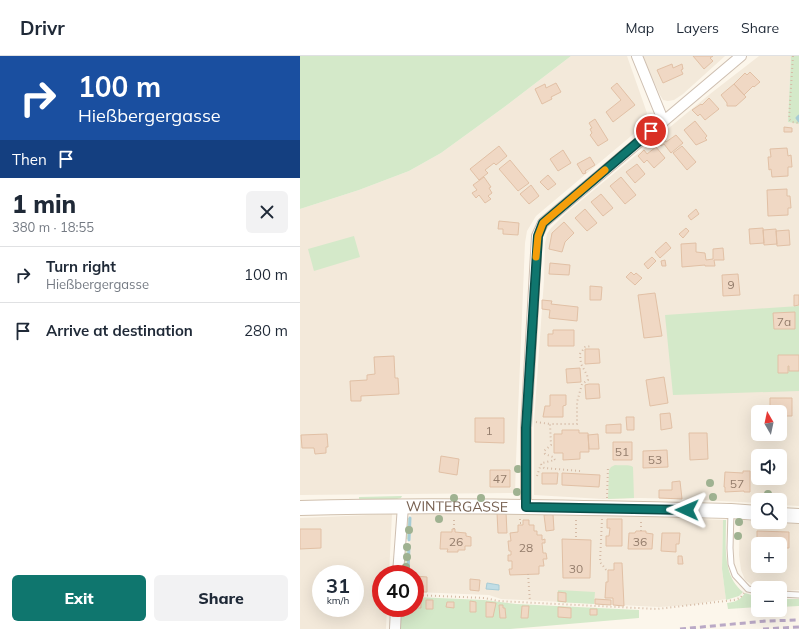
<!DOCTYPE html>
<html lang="en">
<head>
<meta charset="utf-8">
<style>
	body { margin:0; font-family:Mulish,sans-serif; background:#f2f2f3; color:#1f2937; height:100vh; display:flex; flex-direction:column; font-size:15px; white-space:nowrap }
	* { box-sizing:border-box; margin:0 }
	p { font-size:13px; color:#747a83 }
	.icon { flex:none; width:22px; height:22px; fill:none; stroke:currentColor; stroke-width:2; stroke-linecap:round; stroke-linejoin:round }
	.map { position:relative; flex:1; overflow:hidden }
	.details { display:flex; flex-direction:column; background:#fff; width:300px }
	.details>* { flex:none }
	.guide { background:#1a4fa0; color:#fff; overflow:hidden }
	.needle { width:26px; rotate:351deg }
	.tools { position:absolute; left:451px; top:349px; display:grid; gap:8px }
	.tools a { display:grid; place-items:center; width:36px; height:36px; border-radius:6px; background:#fff; box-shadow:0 4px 16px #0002; font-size:20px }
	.speed { position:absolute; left:12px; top:509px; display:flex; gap:8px; font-size:20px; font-weight:700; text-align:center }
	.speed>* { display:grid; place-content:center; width:52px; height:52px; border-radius:50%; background:#fff; box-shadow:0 4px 16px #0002; line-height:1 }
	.speed small { font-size:10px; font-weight:400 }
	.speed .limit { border:6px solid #d22; background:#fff; color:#111 }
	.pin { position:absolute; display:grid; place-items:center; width:34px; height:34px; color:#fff; margin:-17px; border:2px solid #fff; border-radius:50%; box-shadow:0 1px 4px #0007 }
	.me { position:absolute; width:44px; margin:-22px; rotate:271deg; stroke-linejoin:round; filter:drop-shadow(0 0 3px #0008) }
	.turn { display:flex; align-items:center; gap:14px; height:84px; padding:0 12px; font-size:18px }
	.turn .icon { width:52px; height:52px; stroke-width:2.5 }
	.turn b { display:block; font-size:28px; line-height:34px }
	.then { display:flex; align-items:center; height:38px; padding:0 12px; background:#0003; gap:8px; font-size:15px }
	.round { display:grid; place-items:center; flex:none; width:42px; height:42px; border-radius:6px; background:#f2f2f3 }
	.headline { display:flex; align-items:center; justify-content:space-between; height:68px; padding:0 12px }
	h1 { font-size:24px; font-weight:800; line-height:30px }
	.button { display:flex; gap:8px; margin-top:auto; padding:8px 12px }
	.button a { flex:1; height:46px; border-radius:6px; background:#0f766e; color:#fff; font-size:16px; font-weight:800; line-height:46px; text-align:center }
	.button a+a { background:#f2f2f3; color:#1f2937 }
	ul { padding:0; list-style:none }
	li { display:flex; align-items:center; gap:12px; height:56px; padding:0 12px; border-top:1px solid #e0e1e3 }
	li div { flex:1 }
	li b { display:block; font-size:15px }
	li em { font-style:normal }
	header { display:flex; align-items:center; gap:24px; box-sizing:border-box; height:56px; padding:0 20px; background:#fff; border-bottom:1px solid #e0e1e3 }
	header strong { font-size:19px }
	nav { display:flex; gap:22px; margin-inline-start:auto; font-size:14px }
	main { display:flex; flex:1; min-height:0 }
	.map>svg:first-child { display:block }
	.residential { fill:#f3e9da; fill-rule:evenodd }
	.green { fill:#d4e9c9 }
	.water { fill:#c0dde5; stroke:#a7ccd6 }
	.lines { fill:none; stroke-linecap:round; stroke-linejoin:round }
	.stream { stroke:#a7ccd6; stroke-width:3 }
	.building { fill:#f0d8c4; stroke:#e1c0a5 }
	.lane-casing { stroke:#cebfb1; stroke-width:7 }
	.street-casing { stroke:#cebfb1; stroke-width:12 }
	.secondary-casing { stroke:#d0c0ae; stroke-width:16 }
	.path { stroke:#d5bba6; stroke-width:2; stroke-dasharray:1 3; stroke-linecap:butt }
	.lane { stroke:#fff; stroke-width:5 }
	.street { stroke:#fff; stroke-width:10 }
	.secondary { stroke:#fff; stroke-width:14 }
	.rail { stroke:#baa9c6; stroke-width:3; stroke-dasharray:6 4; stroke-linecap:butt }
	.tree { fill:#9fb291 }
	.route-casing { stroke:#0a4d48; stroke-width:10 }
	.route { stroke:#0f766e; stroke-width:7 }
	.slow { stroke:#f59e0b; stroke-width:7 }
	.labels { text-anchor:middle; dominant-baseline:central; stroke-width:3.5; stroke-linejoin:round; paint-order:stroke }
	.number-label { font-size:12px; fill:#947d6c }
	.street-label { font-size:14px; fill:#765f4f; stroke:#fefaf1 }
</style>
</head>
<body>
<header>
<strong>Drivr</strong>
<nav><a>Map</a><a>Layers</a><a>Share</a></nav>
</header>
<main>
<section class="details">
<div class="guide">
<div class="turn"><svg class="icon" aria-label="right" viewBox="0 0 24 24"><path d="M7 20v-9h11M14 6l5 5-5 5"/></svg><div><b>100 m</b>Hießbergergasse</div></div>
<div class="then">Then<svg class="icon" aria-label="arrive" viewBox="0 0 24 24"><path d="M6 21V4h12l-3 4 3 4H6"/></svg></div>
</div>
<div class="headline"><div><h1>1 min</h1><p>380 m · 18:55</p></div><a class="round"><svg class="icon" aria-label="close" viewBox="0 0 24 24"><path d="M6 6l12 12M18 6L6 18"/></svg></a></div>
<ul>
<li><svg class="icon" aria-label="right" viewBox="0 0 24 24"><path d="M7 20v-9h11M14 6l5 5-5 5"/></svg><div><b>Turn right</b><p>Hießbergergasse</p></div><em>100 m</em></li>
<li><svg class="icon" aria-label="arrive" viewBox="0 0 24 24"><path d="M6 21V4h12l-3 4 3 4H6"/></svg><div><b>Arrive at destination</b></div><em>280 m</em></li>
</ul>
<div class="button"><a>Exit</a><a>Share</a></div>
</section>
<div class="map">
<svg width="499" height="573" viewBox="0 0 499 573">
	<rect width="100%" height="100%" fill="#fcf6eb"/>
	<path class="residential" d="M271 0H327L347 57 343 70 236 160 227 175 225 187 216 405 215 437 0 439V153L59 134 109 115 141 97 203 52Z
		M342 0H425L383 38 374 44 368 45 363 44 360 39Z
		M459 0H491L488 66 499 68V450L480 449V444H458V447L383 443 340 442 303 443 234 439V366L244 224 245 188 247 178 251 172 265 158 318 114 410 38ZM458 356H480V378H458ZM458 400H480V422H458Z
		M111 455 301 458 423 464 422 513 426 543 391 549 359 551 201 543 189 539 115 536V518H109Z
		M92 458 89 518H81V552H87L86 573H0V462ZM21 518H55V552H21Z
		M440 464 499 468V534L484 535 480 534V532L454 530 445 524 441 514 439 499ZM458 488H480V510H458Z"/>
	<path class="green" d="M0 0H271L203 52 141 97 109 115 59 134 0 153Z
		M491 0H499V68L488 66Z
		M54 180 60 201 14 215 8 193Z
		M499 250V335L373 339 365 259Z
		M315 409C321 410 329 408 333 411L334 442 308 443 309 414 311 411Z
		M102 440 101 442 97 443H59V441Z
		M108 462H111L110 484 106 483Z
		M423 464H426C426 489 422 519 443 536L439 540 426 544 422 513Z
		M108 489 110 490 109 518 104 517 106 490Z
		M258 534 295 536 294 548 257 546Z
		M445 537 458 541V551L428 553 427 547C436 546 440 544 445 537Z
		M115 541 184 544 216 548 339 554V562L210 573H100L102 552H115Z
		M480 543H499V550L480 551Z"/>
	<path class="water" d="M187 527 199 529V534L186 533Z"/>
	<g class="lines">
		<path class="stream" d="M499 60 497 62 499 65
			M109 484 110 462
			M108 518 109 490"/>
	</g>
	<path class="building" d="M393 0H413L410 2 413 5 404 13Z
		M372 8 373 12 382 8 383 13 381 14 383 18 363 27 357 14Z
		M450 16 460 26 454 31 453 30 444 39 434 28 445 17 447 19Z
		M256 27 261 36 251 41 252 43 242 48 235 33 245 28 246 32Z
		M317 27 335 49 313 66 306 56 321 44 311 32Z
		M434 28 446 41 436 50H427V47L421 39Z
		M409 42 419 53 405 64 400 58 398 60 392 54 401 48 402 49Z
		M295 63 308 84 298 90 290 79 292 77 290 73 292 72 289 67Z
		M395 65 407 80 405 82 407 84 396 89 384 74Z
		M484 71 492 72V76H484Z
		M376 79 383 87 371 97 364 88 361 90 356 84 362 80 366 86Z
		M199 90 207 100 196 109 194 107 185 114 188 117 179 124 170 113Z
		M382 90 396 106 387 114 373 97Z
		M356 91 365 102 354 112 347 104 344 107 338 100 344 94 347 98Z
		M487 92 488 100 491 99 492 111H488V120L472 121 471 113 469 114 468 101H471L470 93Z
		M263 94 271 107 258 115 250 103Z
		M290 101 295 109 285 115 286 117 283 118 277 108Z
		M210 104 229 127 218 135 199 113Z
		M337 108 345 118 335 127 326 116Z
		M248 119 256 128 248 134 240 126Z
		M184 121 191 131 189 132 192 137 188 140 191 143 185 147 179 139 176 142 172 137 177 134 173 129Z
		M321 121 336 139 325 148 310 130Z
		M231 129 239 140 229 148 220 138Z
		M487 133V140H490L491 152H488V159L468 160 467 134Z
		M301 138 313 152 303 160 291 146Z
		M285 153 297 167 287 175 275 162Z
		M396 153 399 158 391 164 388 160Z
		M199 165 219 167 218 179 203 178V173H198Z
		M264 166 274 177 265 186 262 196 249 193 252 177Z
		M386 172 389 175 383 182 379 178Z
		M463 172 464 187 450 188 449 173Z
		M476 173 477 188 464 189 463 174Z
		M489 174 490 189 477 190 476 175Z
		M366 186 371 192 360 202 355 196Z
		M396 187V196L405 197 406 204 413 203V193L423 192 424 204H414L415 210H405V209L382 211 381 188Z
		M352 201 356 205 348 213 344 208Z
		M365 204 366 210H362L361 205Z
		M250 207 270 209 269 219 249 218Z
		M331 216 334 219 336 217 342 222 335 229 326 221Z
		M438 218 440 239 423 240 422 219Z
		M290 230 302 231 301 244H290Z
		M355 237 362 280 344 282 338 239Z
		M494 239H499V249L494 250Z
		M242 244 252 245 251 248 278 251 277 265 249 262 250 254 242 253Z
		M495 256V273H474L473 257Z
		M253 274H274V290H248V278H253Z
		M285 293H299L300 307 285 308Z
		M478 299H499V315H489V310H488V317H478Z
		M94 300 95 322H98L99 338 61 340V345H51L50 325 67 324V319L75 318 74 301Z
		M280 312 281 326 267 327 266 313Z
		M364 321 368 347 350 350 346 324Z
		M289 328H299L300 342 286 343 285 329Z
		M250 339H266V349L263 350V361H243L245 350H250Z
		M470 342H492V360H480V356H470Z
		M370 357 372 372 361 374 360 358Z
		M326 361H334V374H327Z
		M175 362H204V387L175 386Z
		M321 368V377H306V369Z
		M262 374H279V377H288L289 396H280V403L263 404V397H254V378H262Z
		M389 377H407L408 403 390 404Z
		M27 378 28 391H26V397L15 398 14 392H2L1 379Z
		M298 378 299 393H289L288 379Z
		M313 386H332V404H313Z
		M367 394 368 411 343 412V395Z
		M141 400 159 403 157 419 139 416Z
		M190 414H210V431H190Z
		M443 415H450V436H444V435L425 436V431H424L425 416 443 417Z
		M242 417H258L257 428H242Z
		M262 417 300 419 299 431 262 429Z
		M380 425 382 443 359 442V434H372V426Z
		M206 456 207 477H198L197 457Z
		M253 458 254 474 246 475 244 459Z
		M307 463H322V490H306V480H309L310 472H307Z
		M223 464H229V469H234V475H237V479H242V484L245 483V487H242L243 497H246L247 503H243L244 510H239V518L210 519 209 513H212V505H208V499H211V495H209L208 485H211L210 477 218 476V469H223Z
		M0 473H21V492L0 493Z
		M152 473H155V476L166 477V480L171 481V490H165V494H158V496H147L148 493H140L141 476H152Z
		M336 475H346V477L353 478 352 493H328L329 477H335Z
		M457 475 489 476V492H480V488H458V496H457Z
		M362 477H380L379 488H376V496L361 495Z
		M262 483 291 484 290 522H263Z
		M378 500H382L383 508H378Z
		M314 507H322L324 550 313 549V542H305L306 526H308V514H314Z
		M115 520 127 521V536H115Z
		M170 523 180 524 179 535 170 534Z
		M258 536 266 537V546L258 545Z
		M115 543H121V552H111H115Z
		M295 543 311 544V549L295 548Z
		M126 544H133V553H126Z
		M170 545 176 546V556H170Z
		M147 546H154V552L146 551Z
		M186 546 196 547 193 561H186Z
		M199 549H203V552H205L206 562H200Z
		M222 550H229L228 562H221Z
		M258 551 271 552V562L258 561Z
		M290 553H297V559H290Z"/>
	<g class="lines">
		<defs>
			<path id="lane" d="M431 456 430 492 431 508 435 519 448 533 458 535
				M480 538 499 539"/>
			<path id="street" d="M337 0 363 64
				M226 451V372L237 180 243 167 441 0
				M98 518 103 450
				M95 573 96 552"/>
			<g id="secondary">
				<path id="s1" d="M0 452C144 448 288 452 431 455L458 457"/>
				<path d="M480 459 499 460"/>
			</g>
		</defs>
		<use href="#lane" class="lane-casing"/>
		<use href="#street" class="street-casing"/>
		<use href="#secondary" class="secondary-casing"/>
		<path class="path" d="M493 0 489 63 492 66 499 67
			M236 366 250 368
			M280 415 244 412 241 408 242 407 255 404 253 401 245 398 244 395 251 389 250 368H277V346L282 328 288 324 287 319 281 308 280 298 285 291 292 290
			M237 420 241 408
			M307 442 308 410
			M220 463V467H223
			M302 463 300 506 307 515
			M276 464V483
			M154 473V461
			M341 475V465
			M228 518 230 546
			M115 539 185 542 198 545 357 553 434 544 440 542 444 537"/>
		<use href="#lane" class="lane"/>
		<use href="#street" class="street"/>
		<use href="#secondary" class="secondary"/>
		<path class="rail" d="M380 573 466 565 499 564
			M463 573 499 571"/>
	</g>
	<g class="tree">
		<circle cx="218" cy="413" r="4"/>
		<circle cx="410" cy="427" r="4"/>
		<circle cx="217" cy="436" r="4"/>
		<circle cx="468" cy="438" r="4"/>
		<circle cx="413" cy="441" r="4"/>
		<circle cx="154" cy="442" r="4"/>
		<circle cx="181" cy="442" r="4"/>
		<circle cx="139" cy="463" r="4"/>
		<circle cx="439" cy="466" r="4"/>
		<circle cx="109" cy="474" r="4"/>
		<circle cx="438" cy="480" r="4"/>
		<circle cx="107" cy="491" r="4"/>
		<circle cx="107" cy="501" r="4"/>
		<circle cx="106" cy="511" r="4"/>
	</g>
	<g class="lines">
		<defs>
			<path id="route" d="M351 75 243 167 238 180 226 372V451L387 454"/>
		</defs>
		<use href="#route" class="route-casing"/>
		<use href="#route" class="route"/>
		<path class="slow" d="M236 201 238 180 243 167 305 114"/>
	</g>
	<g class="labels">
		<g class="number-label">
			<text x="431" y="228">9</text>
			<text x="484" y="265">7a</text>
			<text x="189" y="374">1</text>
			<text x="322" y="395">51</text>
			<text x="355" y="403">53</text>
			<text x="200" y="422">47</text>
			<text x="437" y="427">57</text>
			<text x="156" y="485">26</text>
			<text x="340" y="485">36</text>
			<text x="226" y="491">28</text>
			<text x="276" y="512">30</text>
		</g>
		<g class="street-label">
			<text stroke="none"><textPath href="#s1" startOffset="157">WINTERGASSE</textPath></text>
		</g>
	</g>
</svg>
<div class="tools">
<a><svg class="needle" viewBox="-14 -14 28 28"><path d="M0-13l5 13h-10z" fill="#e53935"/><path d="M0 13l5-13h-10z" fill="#747a83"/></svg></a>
<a><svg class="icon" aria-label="sound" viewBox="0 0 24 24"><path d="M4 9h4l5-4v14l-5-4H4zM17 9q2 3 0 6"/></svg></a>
<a><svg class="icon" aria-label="search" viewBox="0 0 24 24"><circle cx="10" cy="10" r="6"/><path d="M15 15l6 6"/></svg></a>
<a>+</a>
<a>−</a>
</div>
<div class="speed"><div>31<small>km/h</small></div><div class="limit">40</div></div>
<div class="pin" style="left:351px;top:75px;background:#d93025"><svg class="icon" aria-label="arrive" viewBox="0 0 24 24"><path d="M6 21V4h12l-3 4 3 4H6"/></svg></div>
<svg class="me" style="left:387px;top:454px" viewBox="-20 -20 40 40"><path d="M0-17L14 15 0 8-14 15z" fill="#0f766e" stroke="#fff" stroke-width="4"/></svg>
</div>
</main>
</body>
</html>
